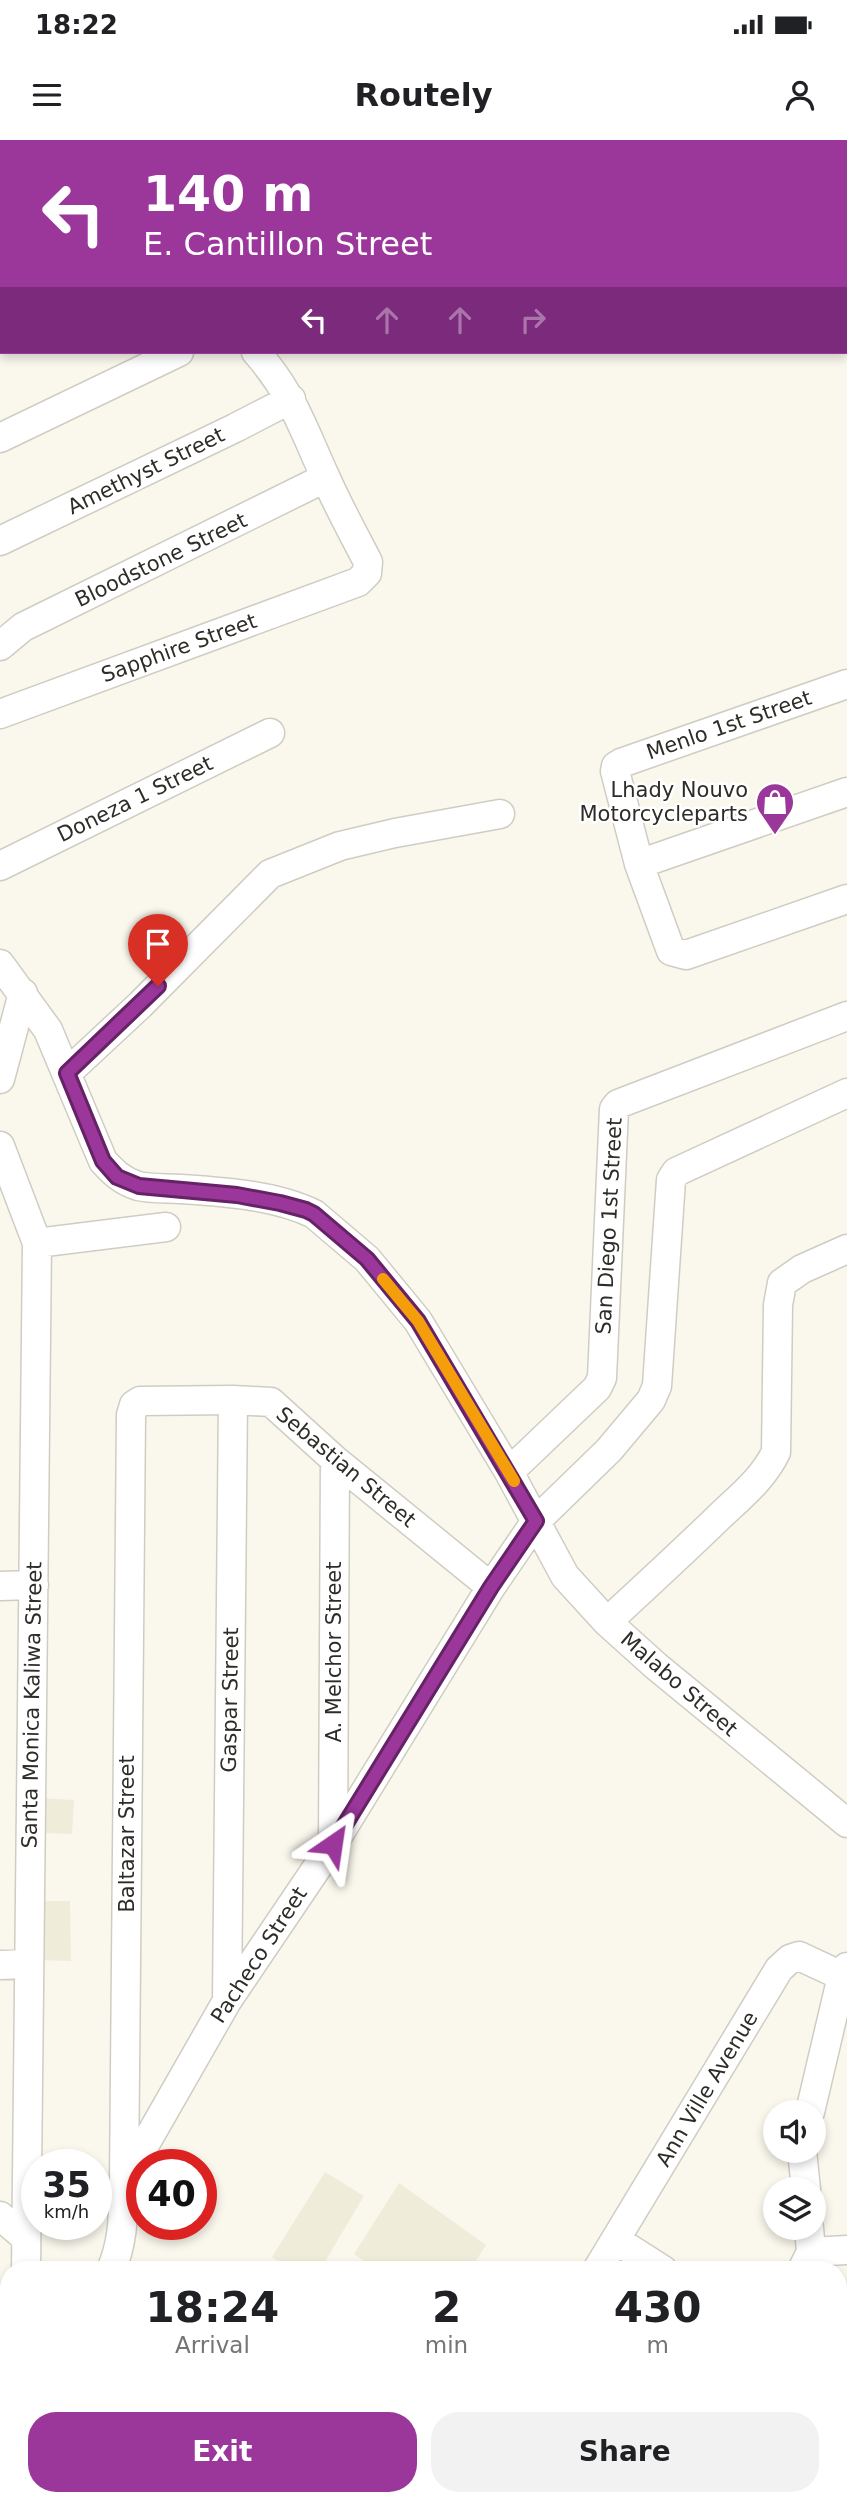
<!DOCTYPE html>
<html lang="en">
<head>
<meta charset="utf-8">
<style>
	body { margin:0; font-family:"DejaVu Sans",sans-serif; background:#f2f2f2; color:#202124; height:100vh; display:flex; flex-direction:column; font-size:26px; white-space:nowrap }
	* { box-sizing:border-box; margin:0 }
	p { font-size:23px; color:#757577 }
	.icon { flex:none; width:38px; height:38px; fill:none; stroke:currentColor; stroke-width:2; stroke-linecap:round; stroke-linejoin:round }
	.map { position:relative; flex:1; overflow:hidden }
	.panel { position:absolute; left:0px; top:2121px; width:847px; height:245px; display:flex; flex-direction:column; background:#fff; border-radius:28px 28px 0 0; box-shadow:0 4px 10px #0003 }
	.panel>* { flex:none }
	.hud { position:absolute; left:0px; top:0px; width:847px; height:214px; box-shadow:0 4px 10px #0003; background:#9b369b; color:#fff; overflow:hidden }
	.fabs { position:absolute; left:763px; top:1960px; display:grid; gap:14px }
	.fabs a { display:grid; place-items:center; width:63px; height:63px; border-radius:50%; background:#fff; box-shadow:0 4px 10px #0003; font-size:35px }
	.speed { position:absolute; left:21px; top:2009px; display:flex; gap:14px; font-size:35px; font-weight:700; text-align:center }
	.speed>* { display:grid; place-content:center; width:91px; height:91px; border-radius:50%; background:#fff; box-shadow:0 4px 10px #0003; line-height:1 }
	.speed small { font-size:18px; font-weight:400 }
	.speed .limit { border:10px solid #d22; background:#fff; color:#111 }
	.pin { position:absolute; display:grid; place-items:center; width:60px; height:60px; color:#fff; margin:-72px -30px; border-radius:50% 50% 50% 0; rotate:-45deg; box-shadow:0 0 7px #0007 }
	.pin .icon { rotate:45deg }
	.me { position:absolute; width:77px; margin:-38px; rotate:32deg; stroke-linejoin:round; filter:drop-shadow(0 0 5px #0008) }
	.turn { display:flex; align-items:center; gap:24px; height:147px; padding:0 28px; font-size:32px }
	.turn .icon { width:91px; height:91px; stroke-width:2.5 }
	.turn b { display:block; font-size:49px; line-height:60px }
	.lanes { display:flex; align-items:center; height:66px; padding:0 28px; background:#0003; justify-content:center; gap:35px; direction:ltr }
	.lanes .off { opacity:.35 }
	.eta { display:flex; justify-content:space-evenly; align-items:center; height:119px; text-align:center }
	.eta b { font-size:42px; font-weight:800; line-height:49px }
	.cta { display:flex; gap:14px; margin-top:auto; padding:14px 28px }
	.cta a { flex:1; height:80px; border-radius:28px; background:#9b369b; color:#fff; font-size:28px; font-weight:800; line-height:80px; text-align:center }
	.cta a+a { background:#f2f2f2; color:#202124 }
	.status { display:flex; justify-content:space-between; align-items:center; height:49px; padding:0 35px; background:#fff; direction:ltr }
	.status svg { height:19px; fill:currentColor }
	header { display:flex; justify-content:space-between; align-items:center; height:91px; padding:0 28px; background:#fff; font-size:32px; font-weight:800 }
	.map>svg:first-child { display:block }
	.built { fill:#f0ecda }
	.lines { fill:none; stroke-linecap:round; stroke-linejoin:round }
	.stream { stroke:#cae1fa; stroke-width:5 }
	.minor-casing { stroke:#cfcdc3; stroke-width:31 }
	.minor { stroke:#fff; stroke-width:28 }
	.route-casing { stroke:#652365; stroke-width:18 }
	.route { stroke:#9b369b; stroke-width:12 }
	.slow { stroke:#f59e0b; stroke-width:12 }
	.labels { text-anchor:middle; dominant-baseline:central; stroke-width:5; stroke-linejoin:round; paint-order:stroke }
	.street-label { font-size:21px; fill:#2d2c28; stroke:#fff }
	.poi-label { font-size:21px; fill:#2d2c28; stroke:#fff; text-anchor:end }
</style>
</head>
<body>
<div class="status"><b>18:22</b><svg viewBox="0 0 49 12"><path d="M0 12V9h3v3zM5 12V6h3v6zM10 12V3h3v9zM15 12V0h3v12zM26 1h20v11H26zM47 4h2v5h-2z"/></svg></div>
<header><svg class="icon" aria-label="menu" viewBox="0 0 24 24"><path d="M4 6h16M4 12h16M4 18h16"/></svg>Routely<svg class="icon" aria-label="person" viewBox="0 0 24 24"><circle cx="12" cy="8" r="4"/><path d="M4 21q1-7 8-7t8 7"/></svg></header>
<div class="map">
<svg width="847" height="2366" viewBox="0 0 847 2366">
	<rect width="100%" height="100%" fill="#faf8ed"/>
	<path class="built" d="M38 1658 74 1660 72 1694 38 1693Z
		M33 1761H70L71 1821 35 1820Z
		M325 2032 364 2056 320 2130H292L272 2117Z
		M399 2043 486 2105 470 2130H378L354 2114Z"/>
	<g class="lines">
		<path class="stream" d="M314 2357 335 2366"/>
		<defs>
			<path id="minor" d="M200 0V2
				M0 298 179 212
				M0 401 235 288 291 259
				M0 506 23 487 325 338
				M847 544 621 623 616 626 615 631 639 724 671 811 686 815 847 759
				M0 574 358 442 367 433 368 422C353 393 337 364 324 334 303 288 291 251 256 212
				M639 724 847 652
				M0 726 270 593
				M0 824 48 890 103 1021C113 1032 122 1041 138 1046 151 1049 167 1048 181 1049 224 1052 275 1055 314 1074L367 1119 418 1181 509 1332 565 1436 607 1482 656 1526 847 1683
				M67 933 140 865 270 734 340 706 395 693 500 674
				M0 939 23 853
				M0 1006 37 1103 26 2130
				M37 1103 166 1087
				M509 1332 597 1248 602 1238 614 969 618 964 847 876
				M0 1446 34 1445
				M607 1482C645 1447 682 1413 719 1377 740 1357 763 1339 776 1312L778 1165 782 1143 802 1129 847 1109
				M333 1704 335 1320
				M0 1825 29 1824
				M227 1861 233 1260
				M810 1972 842 1836 847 1827
				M802 2011 806 2049
				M124 2041 227 1861 333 1704 491 1447 536 1381 609 1310 651 1260 657 1246 671 1040 676 1032 847 953
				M0 2076 26 2098
				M616 2100 663 2130
				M811 2112 847 2110
				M111 2130C124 2101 123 2072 124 2041L131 1275 134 1265 140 1261 233 1260 271 1262 335 1320 491 1447
				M597 2130 779 1829 790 1819 799 1816 842 1836
				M802 2130 811 2112 809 2088
				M0 2198 9 2205
				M454 2357 463 2366
				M762 2357 777 2366
				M557 2366 563 2357
				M660 2366 666 2357"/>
		</defs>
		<use href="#minor" class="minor-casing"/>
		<use href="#minor" class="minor"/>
	</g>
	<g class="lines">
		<defs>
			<path id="route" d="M158 846 67 933 103 1021 117 1037 139 1046 237 1055 280 1063 306 1070 314 1074 367 1119 418 1181 536 1381 491 1447 333 1704"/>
		</defs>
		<use href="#route" class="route-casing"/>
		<use href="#route" class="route"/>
		<path class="slow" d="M383 1139 418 1181 514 1341"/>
	</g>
	<defs>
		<symbol id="shop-pin" viewBox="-11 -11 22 30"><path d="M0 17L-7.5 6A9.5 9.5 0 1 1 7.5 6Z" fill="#9b369b" stroke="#fff"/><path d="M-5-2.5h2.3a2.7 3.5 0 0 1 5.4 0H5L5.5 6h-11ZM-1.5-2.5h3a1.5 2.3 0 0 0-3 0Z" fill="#fff"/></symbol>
	</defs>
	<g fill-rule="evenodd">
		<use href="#shop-pin" x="753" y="640" width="44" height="60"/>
	</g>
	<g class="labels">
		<g class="street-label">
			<text transform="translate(146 331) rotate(-26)">Amethyst Street</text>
			<text transform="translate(161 420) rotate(-26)">Bloodstone Street</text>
			<text transform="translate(179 508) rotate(-20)">Sapphire Street</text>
			<text transform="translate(729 585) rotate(-19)">Menlo 1st Street</text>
			<text transform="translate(135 659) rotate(-26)">Doneza 1 Street</text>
			<text transform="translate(609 1086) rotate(-87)">San Diego 1st Street</text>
			<text transform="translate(346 1327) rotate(40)">Sebastian Street</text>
			<text transform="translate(334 1512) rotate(-90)">A. Melchor Street</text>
			<text transform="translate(679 1544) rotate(41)">Malabo Street</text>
			<text transform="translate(230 1560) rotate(-89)">Gaspar Street</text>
			<text transform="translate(32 1565) rotate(-89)">Santa Monica Kaliwa Street</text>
			<text transform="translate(127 1694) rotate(-90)">Baltazar Street</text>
			<text transform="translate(259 1815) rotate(-57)">Pacheco Street</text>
			<text transform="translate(707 1949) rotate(-59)">Ann Ville Avenue</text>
		</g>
		<g class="poi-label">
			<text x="748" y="650">Lhady Nouvo<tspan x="748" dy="24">Motorcycleparts</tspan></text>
		</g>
	</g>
</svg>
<div class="fabs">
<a><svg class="icon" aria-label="sound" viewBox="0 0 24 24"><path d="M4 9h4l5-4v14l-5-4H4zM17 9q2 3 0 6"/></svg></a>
<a><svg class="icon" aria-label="layers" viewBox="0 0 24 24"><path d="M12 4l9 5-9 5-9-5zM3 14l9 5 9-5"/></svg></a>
</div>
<div class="speed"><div>35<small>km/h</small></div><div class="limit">40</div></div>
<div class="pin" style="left:158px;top:846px;background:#d93025"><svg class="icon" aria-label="arrive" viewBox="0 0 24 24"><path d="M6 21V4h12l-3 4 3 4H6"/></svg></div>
<svg class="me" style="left:333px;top:1704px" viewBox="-20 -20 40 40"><path d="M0-17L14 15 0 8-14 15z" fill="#9b369b" stroke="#fff" stroke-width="4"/></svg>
<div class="hud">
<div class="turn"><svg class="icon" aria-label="left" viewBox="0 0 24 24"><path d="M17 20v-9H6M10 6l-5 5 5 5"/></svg><div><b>140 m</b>E. Cantillon Street</div></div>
<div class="lanes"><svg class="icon" aria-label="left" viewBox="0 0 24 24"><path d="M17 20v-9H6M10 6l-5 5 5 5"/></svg><svg class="icon off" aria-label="ahead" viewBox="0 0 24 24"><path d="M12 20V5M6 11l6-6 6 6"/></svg><svg class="icon off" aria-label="ahead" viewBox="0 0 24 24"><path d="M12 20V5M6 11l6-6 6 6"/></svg><svg class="icon off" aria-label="right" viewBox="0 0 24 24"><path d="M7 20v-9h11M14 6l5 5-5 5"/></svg></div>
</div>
<section class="panel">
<div class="eta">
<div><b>18:24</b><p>Arrival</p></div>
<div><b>2</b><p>min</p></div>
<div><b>430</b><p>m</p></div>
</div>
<div class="cta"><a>Exit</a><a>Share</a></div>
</section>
</div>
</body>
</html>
